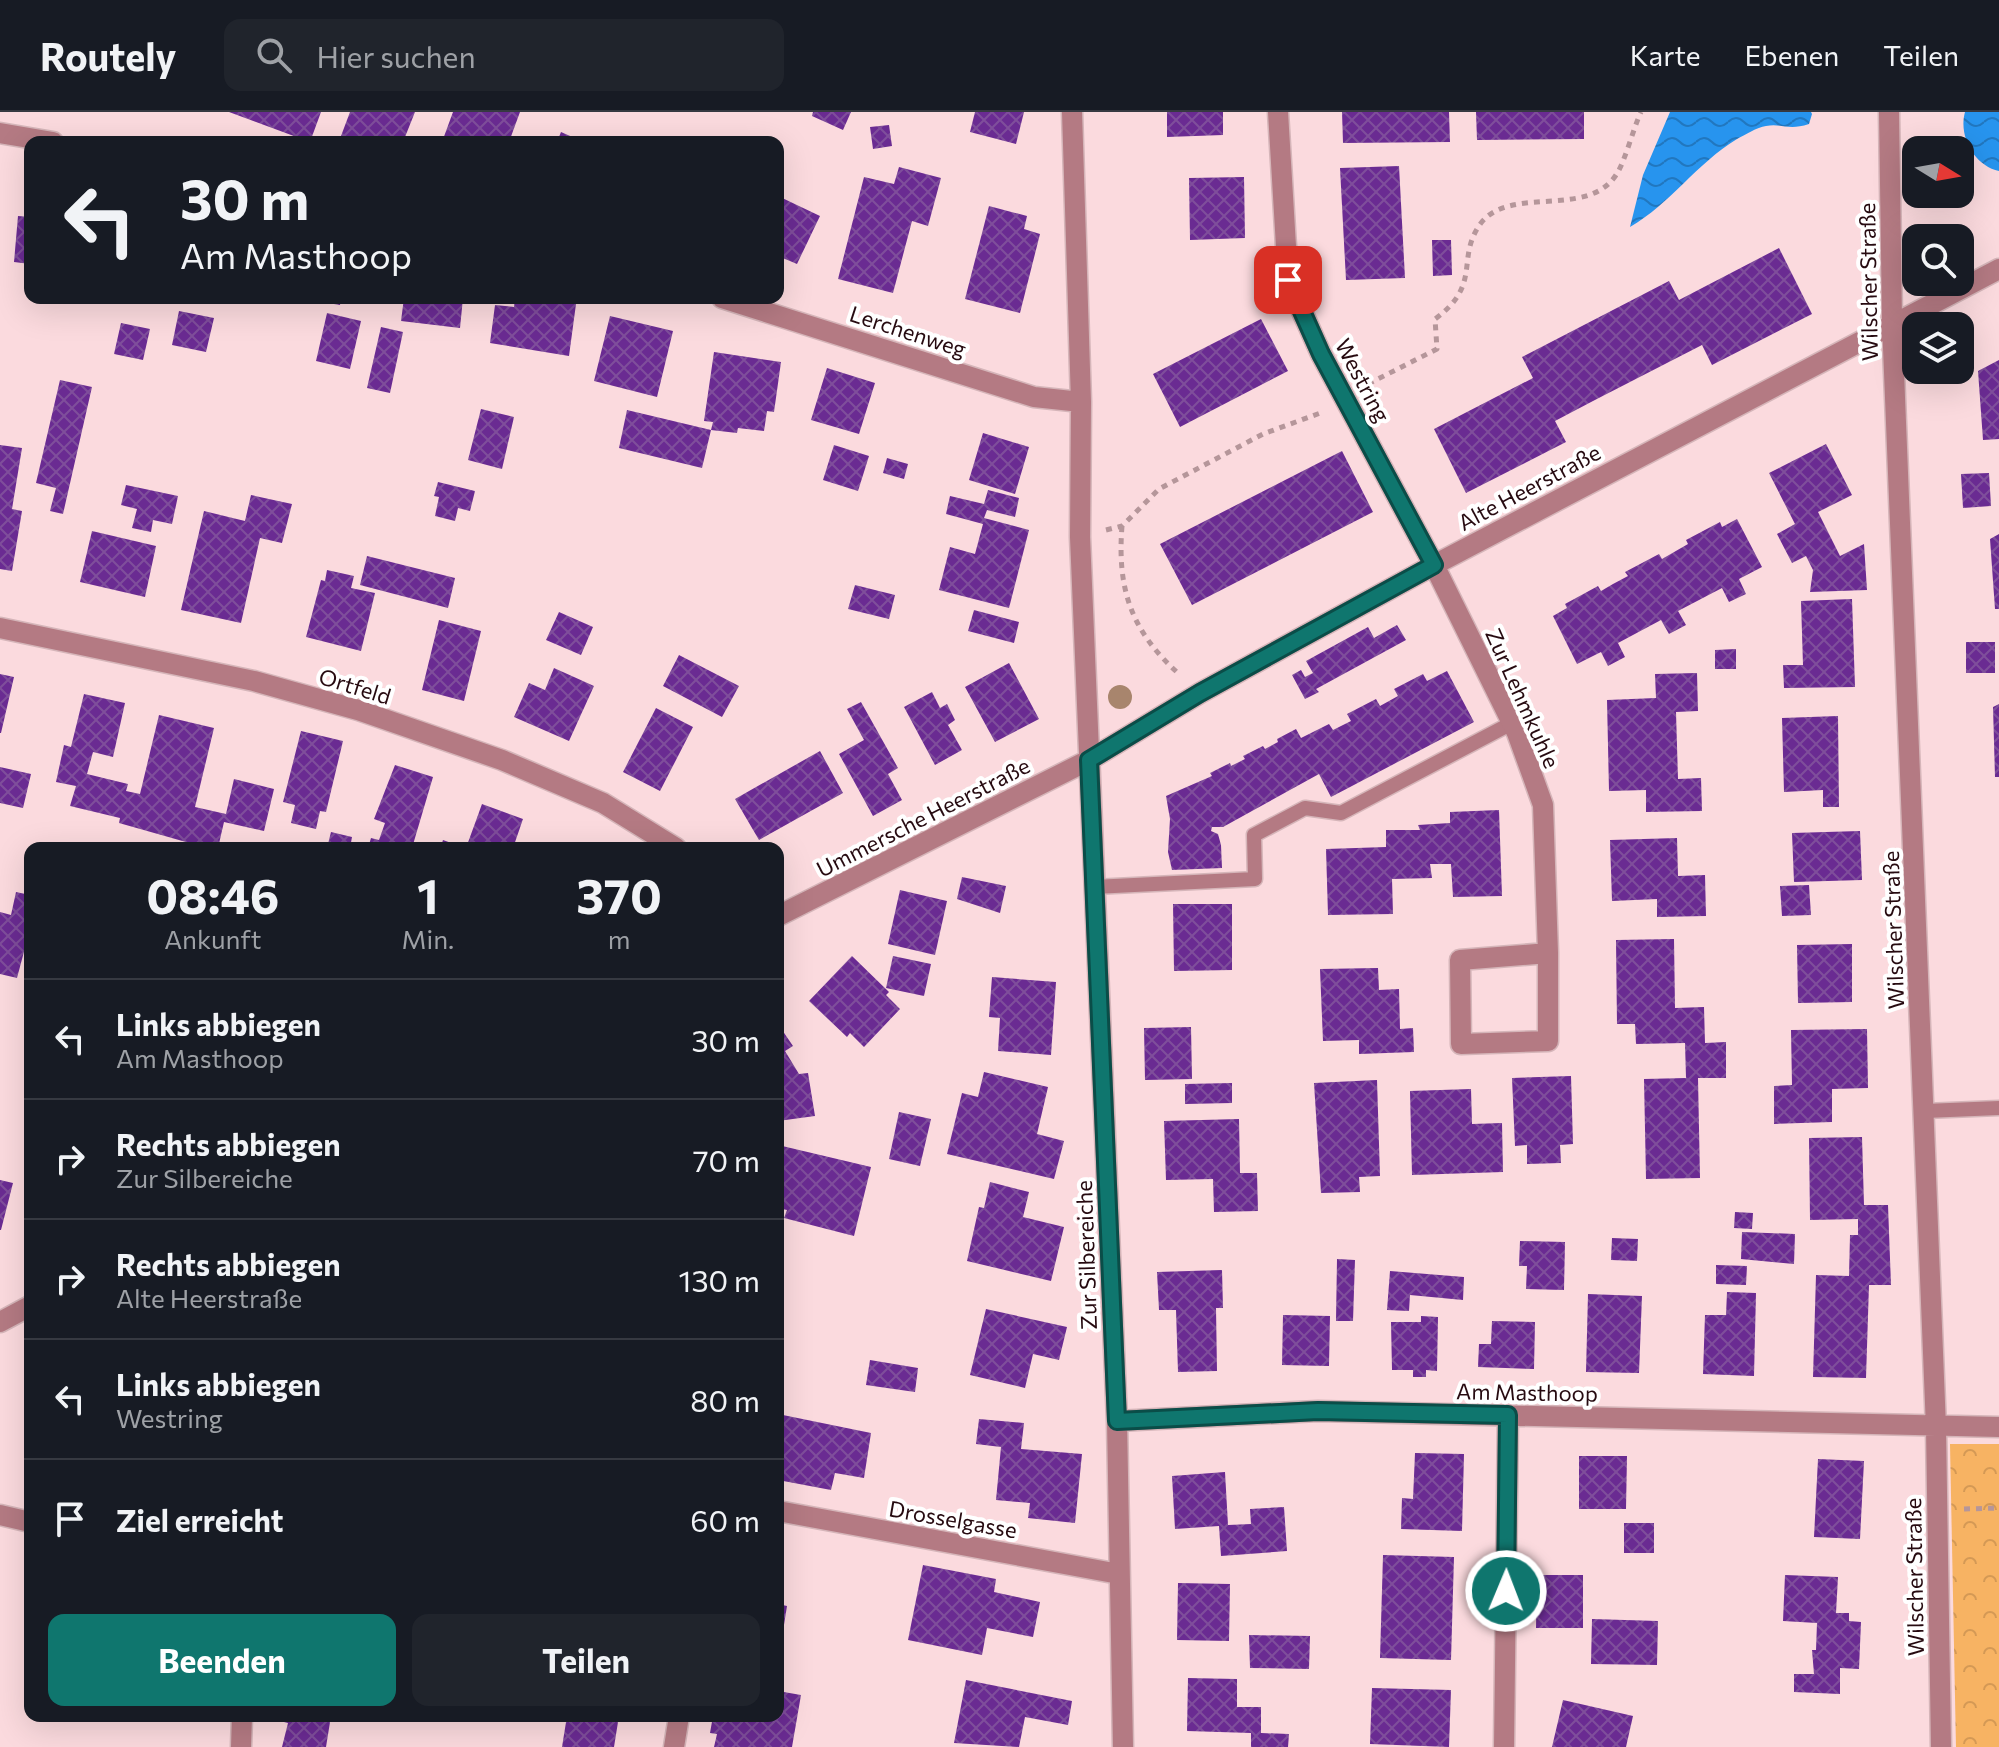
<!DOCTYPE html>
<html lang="de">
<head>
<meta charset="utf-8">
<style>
	body { margin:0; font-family:Commissioner,sans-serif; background:#20242c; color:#f1f3f6; height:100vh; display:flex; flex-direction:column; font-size:30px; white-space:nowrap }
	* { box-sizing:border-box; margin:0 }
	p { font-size:26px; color:#9ea1a6 }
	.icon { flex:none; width:44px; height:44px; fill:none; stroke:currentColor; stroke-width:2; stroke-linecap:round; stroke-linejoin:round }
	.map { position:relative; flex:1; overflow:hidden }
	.side { position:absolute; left:24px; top:730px; width:760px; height:880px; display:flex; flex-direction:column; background:#171b24; border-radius:16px; box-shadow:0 8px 32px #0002 }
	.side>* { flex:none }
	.guide { position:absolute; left:24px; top:24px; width:760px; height:168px; border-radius:16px; box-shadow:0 8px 32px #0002; background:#171b24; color:#f1f3f6; overflow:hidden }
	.needle { width:52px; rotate:101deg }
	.fabs { position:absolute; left:1902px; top:24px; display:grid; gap:16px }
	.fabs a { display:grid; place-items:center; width:72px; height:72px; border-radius:16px; background:#171b24; box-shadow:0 8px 32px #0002; font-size:40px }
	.pin { position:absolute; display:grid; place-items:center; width:68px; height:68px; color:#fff; margin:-34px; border-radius:16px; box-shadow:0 4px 12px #0006 }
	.me { position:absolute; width:88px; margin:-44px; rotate:1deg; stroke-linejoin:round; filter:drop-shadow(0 0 6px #0008) }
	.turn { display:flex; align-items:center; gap:28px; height:168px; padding:0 24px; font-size:36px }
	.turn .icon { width:104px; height:104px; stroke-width:2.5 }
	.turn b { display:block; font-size:56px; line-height:68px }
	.eta { display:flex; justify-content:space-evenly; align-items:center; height:136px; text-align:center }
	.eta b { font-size:48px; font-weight:700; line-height:56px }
	.button { display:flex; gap:16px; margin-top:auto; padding:16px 24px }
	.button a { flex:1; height:92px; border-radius:16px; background:#0f766e; color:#fff; font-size:32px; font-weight:700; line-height:92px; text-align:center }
	.button a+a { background:#20242c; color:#f1f3f6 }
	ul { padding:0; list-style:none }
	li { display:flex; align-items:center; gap:24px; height:120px; padding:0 24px; border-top:2px solid #363941 }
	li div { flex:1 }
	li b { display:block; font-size:30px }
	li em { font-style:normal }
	header { display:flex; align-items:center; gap:48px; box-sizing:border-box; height:112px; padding:0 40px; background:#171b24; border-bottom:2px solid #363941 }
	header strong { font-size:38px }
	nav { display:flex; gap:44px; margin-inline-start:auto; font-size:28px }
	.search { width:560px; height:72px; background:#20242c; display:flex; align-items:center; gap:20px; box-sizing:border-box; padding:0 28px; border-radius:16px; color:#9ea1a6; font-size:30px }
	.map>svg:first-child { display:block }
	.forest { fill:url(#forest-crowns) }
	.water { fill:url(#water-waves) }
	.building { fill:url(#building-cross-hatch) }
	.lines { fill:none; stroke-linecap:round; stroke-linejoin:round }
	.service-casing { stroke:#d5b5b9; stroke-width:17 }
	.minor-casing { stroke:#d5b5b9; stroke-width:23 }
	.path { stroke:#b5969a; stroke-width:5; stroke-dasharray:6 6; stroke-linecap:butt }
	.service { stroke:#b47a83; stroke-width:14 }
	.minor { stroke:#b47a83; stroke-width:20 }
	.tree { fill:#a8856d }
	.route-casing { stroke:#0a4d48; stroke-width:20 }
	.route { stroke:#0f766e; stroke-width:14 }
	.labels { text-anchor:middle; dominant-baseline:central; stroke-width:8; stroke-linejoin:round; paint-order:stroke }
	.street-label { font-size:22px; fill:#260a10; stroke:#fff }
</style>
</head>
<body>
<header>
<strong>Routely</strong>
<div class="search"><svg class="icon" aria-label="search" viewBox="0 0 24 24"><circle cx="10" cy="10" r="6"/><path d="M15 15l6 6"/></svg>Hier suchen</div>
<nav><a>Karte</a><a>Ebenen</a><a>Teilen</a></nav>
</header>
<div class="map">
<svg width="1999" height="1635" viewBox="0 0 1999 1635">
	<defs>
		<pattern id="forest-crowns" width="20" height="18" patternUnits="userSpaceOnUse" patternTransform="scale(2)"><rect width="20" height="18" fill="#f7b363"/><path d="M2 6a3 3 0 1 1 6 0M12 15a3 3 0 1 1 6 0" fill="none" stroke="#d49955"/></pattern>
		<pattern id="water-waves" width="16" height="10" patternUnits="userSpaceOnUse" patternTransform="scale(2)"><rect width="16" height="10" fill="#2794ee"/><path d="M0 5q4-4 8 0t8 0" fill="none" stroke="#2177bf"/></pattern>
		<pattern id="building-cross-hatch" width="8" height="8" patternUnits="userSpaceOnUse" patternTransform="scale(2)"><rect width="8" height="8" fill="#6a2b92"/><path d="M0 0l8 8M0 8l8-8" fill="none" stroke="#7f4e9b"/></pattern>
	</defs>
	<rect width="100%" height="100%" fill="#fbdade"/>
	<path class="forest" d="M1950 1332H1999V1635H1956Z"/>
	<path class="water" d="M1670 0H1811L1812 2 1809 12C1788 19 1782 11 1766 14 1757 15 1745 23 1737 27 1697 51 1670 92 1630 115L1643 63Z
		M1965 0H1999V59C1975 54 1958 25 1965 0Z"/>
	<path class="building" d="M229 0H321L310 30Z
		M350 0H415L403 30H356L341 24Z
		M453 0H520L509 30H442Z
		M813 0H851L843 18 812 4Z
		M975 0H1024L1016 32 970 20Z
		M1167 0H1223V23L1167 25Z
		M1342 0H1449L1450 30 1343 31Z
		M1476 0H1584V27L1477 28Z
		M889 13 892 34 873 37 870 15Z
		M561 20 584 30H557Z
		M1399 54 1405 166 1346 168 1340 56Z
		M899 55 941 66 928 114 912 109 893 181 838 167 864 65 894 72Z
		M1244 65 1245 126 1190 128 1189 66Z
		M778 84 820 104 797 152 778 144Z
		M989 94 1027 104 1024 117 1040 122 1020 201 965 187Z
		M18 104 30 105V152L14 150Z
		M1432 128H1451L1452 163 1433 164Z
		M1779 136 1812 202 1712 253 1702 233 1593 289 1555 309 1566 330 1466 381 1434 317 1533 266 1522 245 1669 169 1679 188Z
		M297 186H341L340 193Z
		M404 186H463L460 216 401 209Z
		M515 186 576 192 569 244 490 231 495 193 514 195Z
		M179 199 214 206 206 240 172 233Z
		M327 201 361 209 350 257 316 249Z
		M610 204 673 219 657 285 594 269Z
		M1261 207 1288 259 1180 315 1153 262Z
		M121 211 150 217 143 248 114 242Z
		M381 215 403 220 390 281 367 276Z
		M714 240 781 250 774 300 767 299 764 319 738 316 737 321 711 318 713 310 704 309Z
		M1999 248V327L1983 328 1978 259Z
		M827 256 875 271 859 322 811 308Z
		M60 268 92 275 63 402 50 399 56 376 36 371Z
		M481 297 514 305 502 357 468 348Z
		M627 298 711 318 702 356 619 336Z
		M983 321 1029 335 1015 382 969 368Z
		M1826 332 1852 383 1818 400 1840 444 1864 432 1867 478 1810 480 1813 458 1806 444 1792 451 1777 422 1795 412 1769 361Z
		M0 333 22 336 12 397 22 399 12 459 0 457Z
		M834 333 869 344 858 379 823 368Z
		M1342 339 1373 400 1192 493 1160 432Z
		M887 346 908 352 904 367 883 361Z
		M1989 361 1991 394 1963 396 1961 362Z
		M438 370 475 379 470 399 458 396 455 409 435 404 439 385 434 384Z
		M126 373 178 384 172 412 153 408 151 420 132 416 137 397 121 393Z
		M988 378 1019 386 1015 405 987 398 984 406 1029 418 1009 496 939 478 950 435 975 442 983 412 946 402 950 384 984 392Z
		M251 383 292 392 282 431 260 426 241 511 181 498 204 399 245 409Z
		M1737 407 1762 455 1739 467 1746 482 1729 490 1722 476 1678 499 1686 513 1669 522 1661 508 1618 531 1625 545 1608 554 1601 540 1577 552 1553 504 1567 496 1565 492 1598 474 1601 479 1613 472 1628 464 1625 460 1659 442 1662 447 1688 432 1686 428 1720 410 1722 415Z
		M92 419 156 434 145 485 80 470Z
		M1999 422V497H1995L1990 427Z
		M367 444 455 466 448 496 360 473Z
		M327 458 354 464 351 476 375 481 361 539 306 525 321 468 325 469Z
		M855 473 895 483 889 507 848 497Z
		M1852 487 1855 575 1784 576 1783 553H1803L1801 489Z
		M974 498 1019 510 1014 531 968 519Z
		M559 500 593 515 581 543 546 528Z
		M439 508 481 519 464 589 422 578Z
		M1397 513 1406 528 1316 577 1319 580 1305 587 1292 563 1301 558 1305 565 1313 561 1306 549 1368 515 1374 526Z
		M1966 530H1995V561H1966Z
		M1736 537V557H1715V538Z
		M679 543 739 574 722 605 663 574Z
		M1009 551 1039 607 995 630 965 575Z
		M554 556 594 574 569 629 514 605 529 571 545 578Z
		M1447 559 1474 610 1331 685 1319 662 1223 715H1212L1211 719 1218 722 1221 733 1222 756 1172 758 1168 740 1170 707 1166 684 1212 664 1210 661 1230 651 1231 654 1245 647 1243 644 1263 634 1265 637 1278 630 1277 627 1296 617 1301 626 1329 612 1333 618 1351 609 1347 602 1376 587 1380 594 1398 584 1394 577 1423 562 1427 569Z
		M1697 561 1698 599 1676 600 1678 667 1701 666 1702 699 1646 700V678L1609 679 1607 588 1656 586 1655 562Z
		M0 562 14 565 1 621H0Z
		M932 580 940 596 947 592 955 608 948 613 962 638 935 653 904 595Z
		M84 582 125 591 113 645 93 640 87 662 128 672 126 679 140 682 159 603 214 616 195 695 226 702 234 667 274 677 264 719 224 710 218 736H192L193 732 119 711 120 706 70 694 76 674 56 670 64 633 71 635Z
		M861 590 898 656 888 662 902 688 873 704 839 642 864 628 847 597Z
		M1999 592V665H1995L1993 595Z
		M656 596 693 615 660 679 623 660Z
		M1838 604 1839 695H1823V678L1784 680 1782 606Z
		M301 619 343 629 326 700 320 699 316 717 291 711 295 693 283 690Z
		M820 639 843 681 759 728 735 687Z
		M395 653 433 665 412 736H368L371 726 379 728 385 711 374 707Z
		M0 655 31 662 23 696 0 691Z
		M482 692 523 707 513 736H466Z
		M1499 698 1502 784 1453 785 1451 752H1430L1432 766 1392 767 1393 802 1328 803 1326 737 1386 735V718H1420L1418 713 1450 711V700Z
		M1860 719 1862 768 1794 770 1792 721Z
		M331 720 352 725 350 736H327Z
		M1677 726 1678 764 1705 763 1706 804 1657 805V787L1612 789 1610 728Z
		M443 728 465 736H440Z
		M962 765 1006 774 1000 801 957 787Z
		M1809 773 1811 803 1782 804 1780 774Z
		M900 778 947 789 935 843 888 832Z
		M16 780 30 783V817L17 866 0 862V800L11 803Z
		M1173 792H1232V858L1174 859Z
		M1674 827 1675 896 1704 895 1705 931 1726 930V966H1698L1700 1066 1646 1067 1644 967 1686 966 1685 931 1636 932 1635 912H1617L1616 828Z
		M1852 832V890L1798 891 1797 833Z
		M852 844 889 880 886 883 900 897 864 935 850 921 847 925 809 889Z
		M893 844 931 852 924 884 886 876Z
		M1378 856 1379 878 1399 877 1400 917 1413 916 1414 940 1359 942V928L1323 929 1320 857Z
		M992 865 1056 870 1051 943 998 939 1000 906 989 905Z
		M778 912 793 934 785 939 799 962 808 961 815 1004 778 1009Z
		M1191 915 1192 967 1145 968 1144 916Z
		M1867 917 1868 976 1832 977V1010L1774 1012V974L1792 973 1791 918Z
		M984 960 1048 975 1037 1022 1064 1029 1054 1067 947 1042 962 981 978 985Z
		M1571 964 1573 1032 1560 1033 1561 1051 1527 1052V1033L1515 1034 1512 966Z
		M1377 968 1380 1064 1359 1065 1360 1080 1321 1081 1314 971Z
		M1232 971V991L1185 992V972Z
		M1471 977 1472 1012 1502 1011 1503 1060 1412 1063 1410 979Z
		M899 1000 931 1007 920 1054 889 1047Z
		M1239 1007 1240 1061H1257L1258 1099 1214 1100 1213 1067 1166 1068 1164 1009Z
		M1862 1025 1864 1093H1888L1891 1173H1869L1866 1266 1813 1265 1816 1163 1849 1164 1850 1123H1858V1107L1810 1108 1809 1026Z
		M778 1033 871 1055 854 1124 784 1106 787 1098 778 1096Z
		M0 1068 13 1071 1 1118H0Z
		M990 1070 1029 1080 1023 1105 1064 1115 1051 1169 967 1149 979 1095 984 1096Z
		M1735 1100 1753 1101 1752 1117 1734 1116Z
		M1742 1120 1795 1122 1794 1152 1741 1147Z
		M1612 1126 1638 1127 1637 1149 1611 1148Z
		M1520 1129 1565 1130 1564 1178 1526 1177 1527 1154H1519Z
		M1337 1147 1355 1148 1353 1209H1336Z
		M1716 1153 1747 1154 1746 1173 1716 1172Z
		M1222 1158 1223 1196H1216L1217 1259 1178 1260 1176 1198H1159L1157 1160Z
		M1390 1159 1464 1165 1463 1188 1410 1183 1409 1199 1387 1198Z
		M1727 1180 1756 1181 1754 1264 1703 1262 1705 1203H1726Z
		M1588 1182 1642 1184 1639 1261 1586 1260Z
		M986 1197 1067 1215 1059 1248 1033 1242 1025 1276 970 1263Z
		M1283 1203 1330 1204 1329 1254 1282 1253Z
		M1421 1204 1438 1205 1437 1259 1426 1258V1265H1413V1258H1392L1391 1210H1421Z
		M1492 1209 1535 1210 1534 1257 1478 1255 1479 1232H1491Z
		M870 1248 918 1256 915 1280 866 1273Z
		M778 1302 871 1321 864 1366 835 1361 831 1378 778 1368Z
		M979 1307 1024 1311 1021 1337 1082 1342 1075 1411 1028 1406 1030 1391 996 1388 1001 1335 976 1332Z
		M1415 1341 1464 1342 1462 1419 1401 1417 1402 1386 1413 1387Z
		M1579 1344H1627L1626 1397H1579Z
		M1818 1347 1864 1349 1860 1427 1814 1425Z
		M1225 1360 1228 1413 1251 1412 1250 1397 1284 1395 1287 1439 1221 1444 1219 1414 1175 1417 1172 1364Z
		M1624 1411H1654V1441H1624Z
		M1383 1443 1454 1445 1451 1548 1380 1546Z
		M923 1453 996 1467 994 1480 1040 1490 1033 1525 987 1516 982 1543 908 1528Z
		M1537 1463H1583V1516H1536Z
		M1785 1463 1838 1465 1836 1501H1849V1509L1861 1510 1859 1557 1840 1556V1582L1794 1580V1562H1814L1812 1538H1816L1817 1511 1783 1509Z
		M1178 1471 1230 1472 1229 1529 1177 1528Z
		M778 1492 787 1494 780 1538H778Z
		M1592 1507 1658 1509 1657 1553 1591 1552Z
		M1249 1523 1310 1524 1309 1557 1250 1556Z
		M1188 1566 1237 1567V1595H1261V1621L1289 1622 1288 1635H1251V1621L1187 1619Z
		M966 1568 1072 1589 1068 1613 1025 1605 1019 1635 954 1631Z
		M1372 1576 1451 1578 1449 1635 1370 1632Z
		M778 1579 801 1583 792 1635H714L717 1622 710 1621 713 1604H778Z
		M1563 1588 1633 1604 1626 1635H1552Z
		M285 1604H331L326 1635H282L288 1611 284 1610Z
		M567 1604 618 1610 614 1635H562Z"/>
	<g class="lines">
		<defs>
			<path id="service" d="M1094 775 1255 767 1254 723 1305 696 1341 701 1512 611
				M1925 999 1999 996"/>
			<path id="minor" d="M1072 0 1081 290 1080 425 1117 1309 1123 1635
				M1278 0 1288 168 1321 242 1434 453 1517 621 1543 693 1548 841 1460 848 1461 932 1548 929V841
				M1889 0 1892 210 1936 1316 1941 1635
				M0 21 53 30
				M722 186 1034 285 1081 290
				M0 516 254 569 358 598 502 648 603 691 676 736
				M778 804 1089 648 1200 581 1434 453 1999 157
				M0 1210 30 1194
				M1117 1309 1318 1299 1999 1315
				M778 1399 1119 1462
				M0 1403 30 1410
				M241 1635 242 1604
				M674 1635 679 1604
				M1504 1635 1508 1303"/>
		</defs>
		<use href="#service" class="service-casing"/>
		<use href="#minor" class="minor-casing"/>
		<path class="path" d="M1368 272 1437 237 1435 207C1483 172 1455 146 1481 111 1511 73 1587 107 1616 63 1625 50 1633 17 1641 0
			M1122 414C1117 477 1131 519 1179 562
			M1106 418 1122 414 1159 377 1263 322 1323 300
			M1964 1397 1999 1396"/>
		<use href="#service" class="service"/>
		<use href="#minor" class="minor"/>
	</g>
	<circle class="tree" cx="1120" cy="585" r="12"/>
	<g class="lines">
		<defs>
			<path id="route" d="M1288 168 1321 242 1434 453 1200 581 1089 648 1117 1309 1318 1299 1508 1303 1506 1479"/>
		</defs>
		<use href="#route" class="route-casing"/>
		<use href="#route" class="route"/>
	</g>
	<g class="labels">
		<g class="street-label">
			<text transform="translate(1868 170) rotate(-91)">Wilscher Straße</text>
			<text transform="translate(908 219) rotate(18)">Lerchenweg</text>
			<text transform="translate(1363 268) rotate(62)">Westring</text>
			<text transform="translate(1529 375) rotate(-28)">Alte Heerstraße</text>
			<text transform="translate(355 574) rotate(17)">Ortfeld</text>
			<text transform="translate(1523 586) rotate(66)">Zur Lehmkuhle</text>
			<text transform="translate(923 705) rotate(-27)">Ummersche Heerstraße</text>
			<text transform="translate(1893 818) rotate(-92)">Wilscher Straße</text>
			<text transform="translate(1086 1143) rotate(-92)">Zur Silbereiche</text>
			<text transform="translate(1527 1280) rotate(1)">Am Masthoop</text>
			<text transform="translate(953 1407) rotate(10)">Drosselgasse</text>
			<text transform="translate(1914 1465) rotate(-91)">Wilscher Straße</text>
		</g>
	</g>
</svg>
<div class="fabs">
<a><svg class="needle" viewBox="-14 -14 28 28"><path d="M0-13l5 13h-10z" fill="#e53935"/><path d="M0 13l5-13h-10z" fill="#9ea1a6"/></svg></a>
<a><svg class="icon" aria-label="search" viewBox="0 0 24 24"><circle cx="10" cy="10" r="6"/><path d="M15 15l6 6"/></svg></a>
<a><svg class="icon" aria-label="layers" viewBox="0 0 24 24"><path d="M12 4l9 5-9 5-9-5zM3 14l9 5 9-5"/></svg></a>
</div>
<div class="pin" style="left:1288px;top:168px;background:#d93025"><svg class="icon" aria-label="arrive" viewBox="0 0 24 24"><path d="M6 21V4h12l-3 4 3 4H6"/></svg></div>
<svg class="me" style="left:1506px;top:1479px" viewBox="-20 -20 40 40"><circle r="17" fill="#0f766e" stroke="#fff" stroke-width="3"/><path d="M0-11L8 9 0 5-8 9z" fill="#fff"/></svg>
<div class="guide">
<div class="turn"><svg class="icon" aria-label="left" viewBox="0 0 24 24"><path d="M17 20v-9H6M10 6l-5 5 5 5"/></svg><div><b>30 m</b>Am Masthoop</div></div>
</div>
<section class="side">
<div class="eta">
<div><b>08:46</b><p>Ankunft</p></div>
<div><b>1</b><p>Min.</p></div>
<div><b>370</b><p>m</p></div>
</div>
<ul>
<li><svg class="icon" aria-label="left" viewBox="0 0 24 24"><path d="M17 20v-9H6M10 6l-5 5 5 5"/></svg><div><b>Links abbiegen</b><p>Am Masthoop</p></div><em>30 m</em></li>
<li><svg class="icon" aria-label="right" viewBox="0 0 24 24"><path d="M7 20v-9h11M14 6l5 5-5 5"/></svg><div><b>Rechts abbiegen</b><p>Zur Silbereiche</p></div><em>70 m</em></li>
<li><svg class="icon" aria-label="right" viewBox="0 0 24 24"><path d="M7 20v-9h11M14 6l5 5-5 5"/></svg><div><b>Rechts abbiegen</b><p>Alte Heerstraße</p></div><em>130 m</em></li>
<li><svg class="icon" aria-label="left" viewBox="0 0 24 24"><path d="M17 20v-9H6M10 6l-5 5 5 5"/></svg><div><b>Links abbiegen</b><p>Westring</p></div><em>80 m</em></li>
<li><svg class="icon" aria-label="arrive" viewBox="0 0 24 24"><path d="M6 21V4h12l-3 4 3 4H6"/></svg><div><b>Ziel erreicht</b></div><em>60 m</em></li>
</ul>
<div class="button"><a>Beenden</a><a>Teilen</a></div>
</section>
</div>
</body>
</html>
